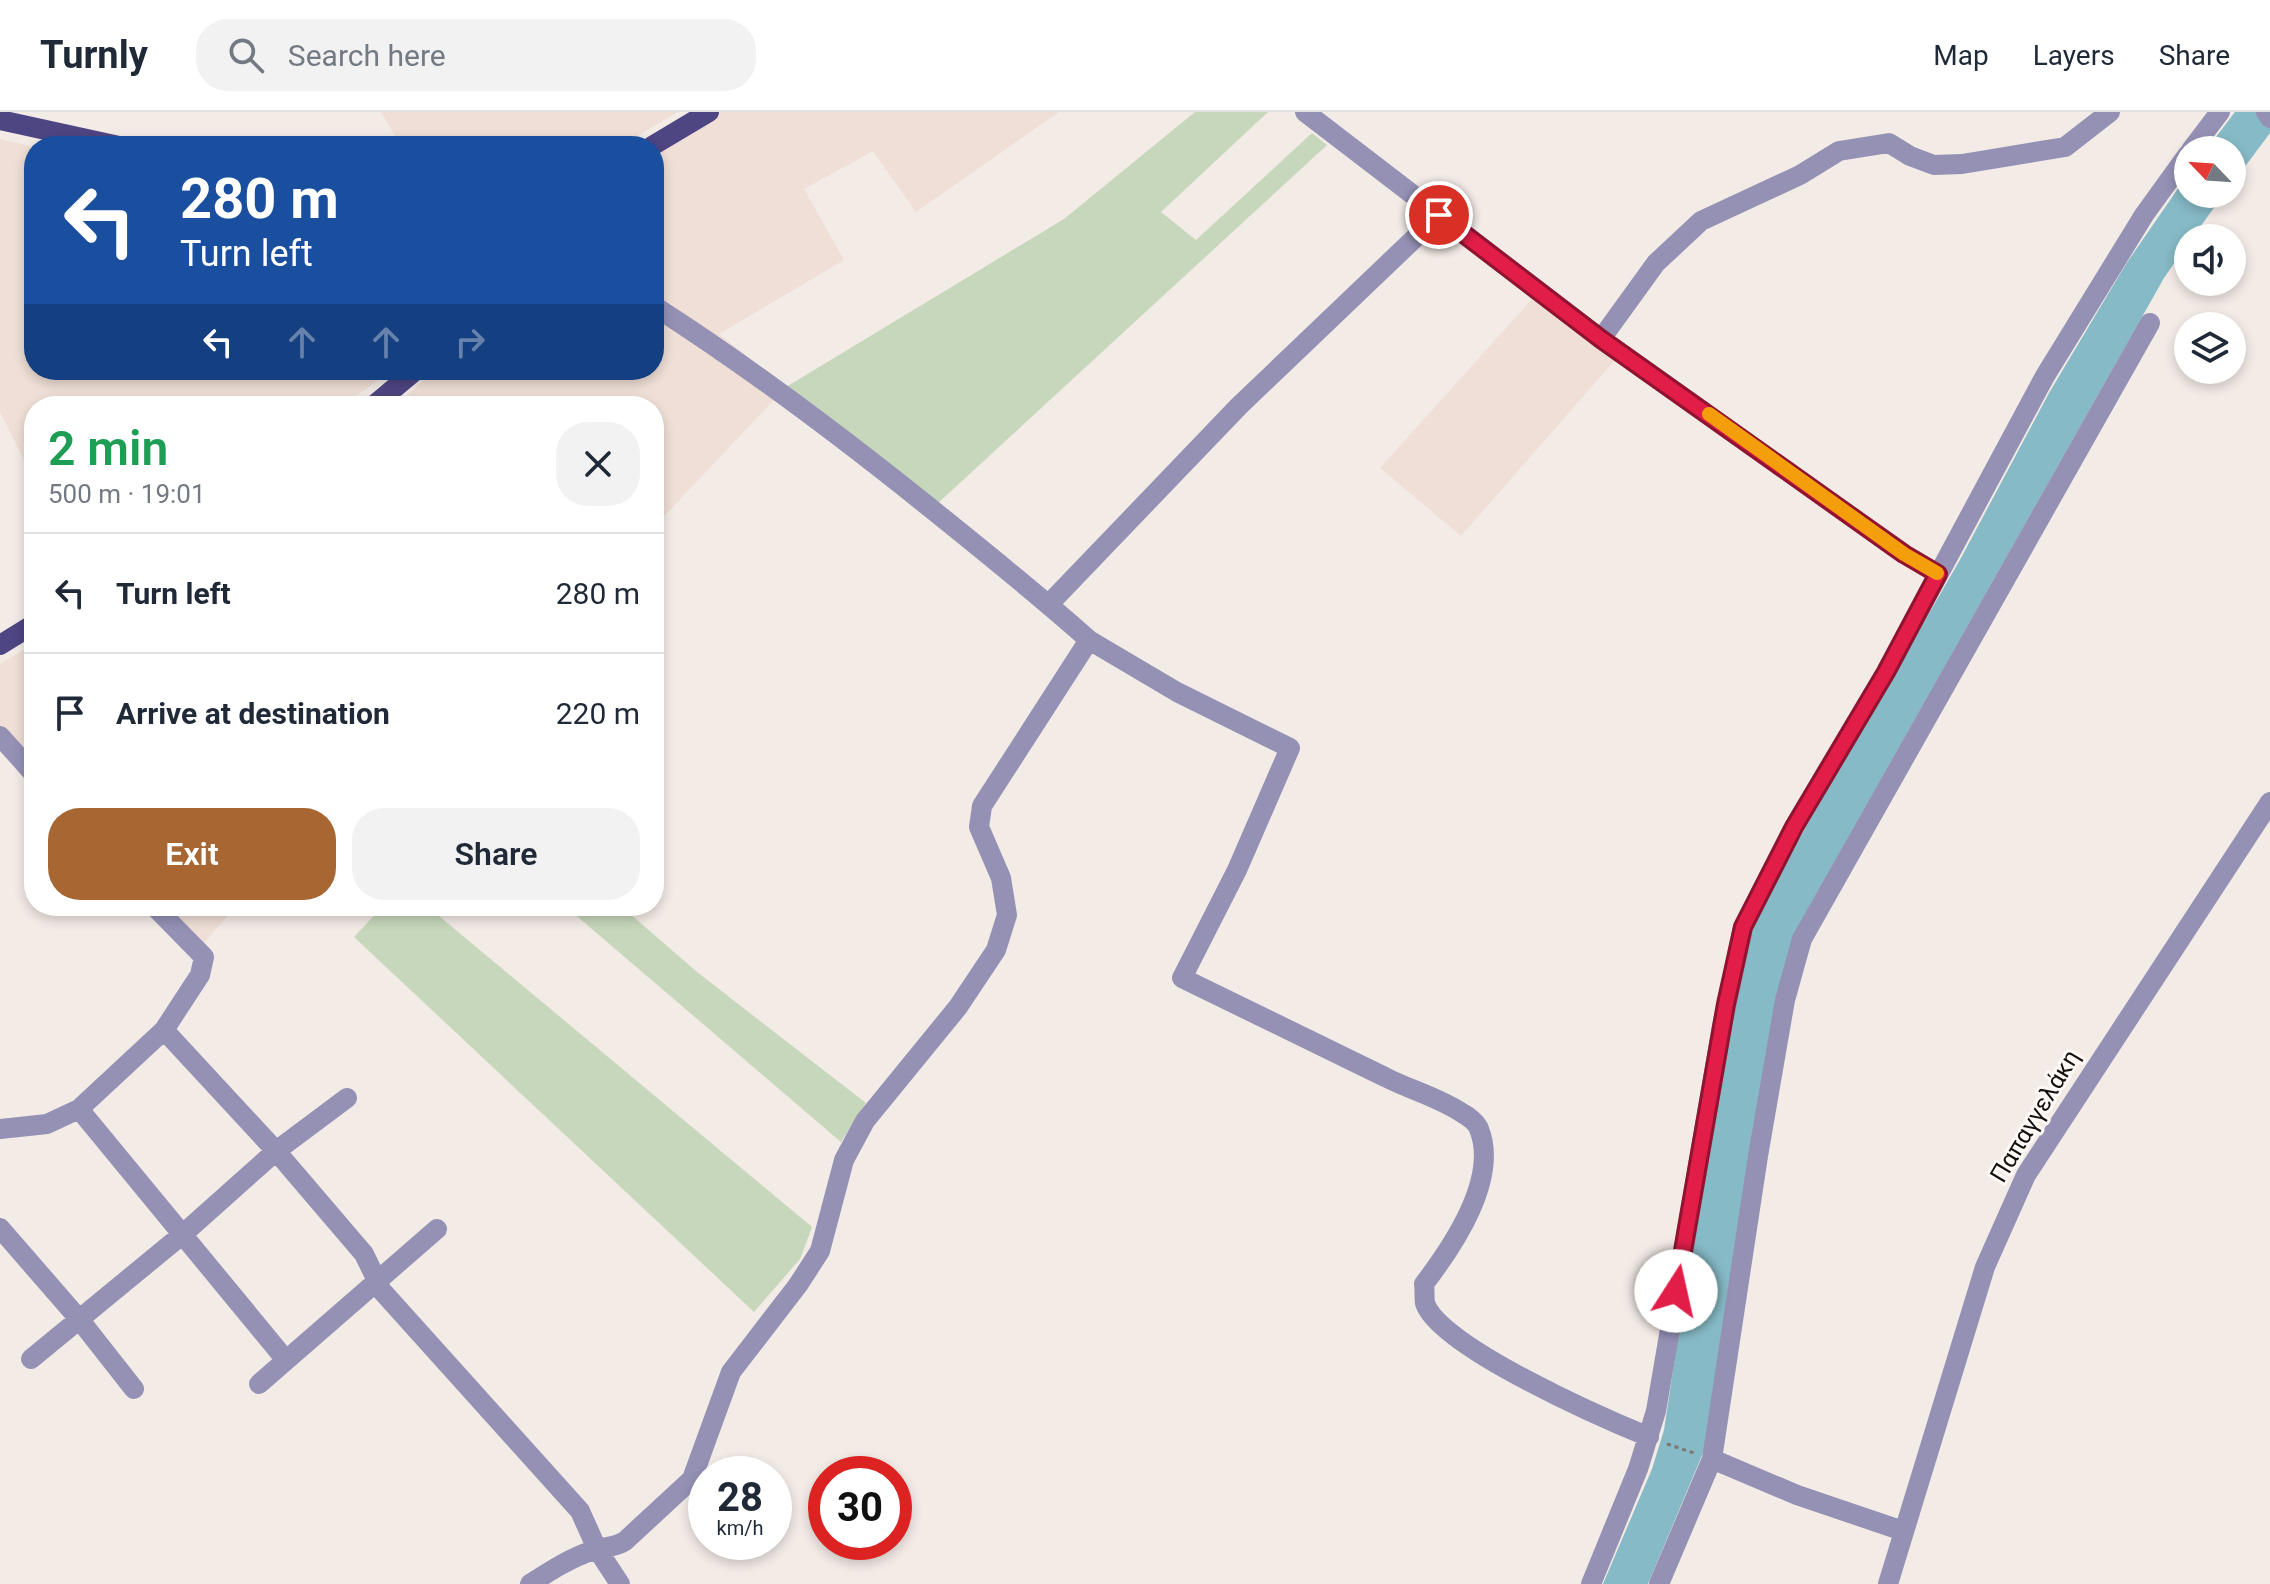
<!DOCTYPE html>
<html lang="en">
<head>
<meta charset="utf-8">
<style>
	body { margin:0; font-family:Roboto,sans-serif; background:#f2f2f3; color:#1f2937; height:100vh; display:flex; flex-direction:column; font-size:30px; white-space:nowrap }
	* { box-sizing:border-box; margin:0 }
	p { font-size:26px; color:#747a83 }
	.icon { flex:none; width:44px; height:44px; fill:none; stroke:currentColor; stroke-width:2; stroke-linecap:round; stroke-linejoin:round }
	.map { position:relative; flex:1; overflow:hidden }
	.side { position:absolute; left:24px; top:284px; width:640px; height:520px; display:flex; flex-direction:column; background:#fff; border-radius:32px; box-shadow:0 4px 12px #0003 }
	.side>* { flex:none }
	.top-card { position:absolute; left:24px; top:24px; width:640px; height:244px; border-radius:32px; box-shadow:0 4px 12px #0003; background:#1a4fa0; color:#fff; overflow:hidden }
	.needle { width:52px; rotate:295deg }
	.buttons { position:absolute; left:2174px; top:24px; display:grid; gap:16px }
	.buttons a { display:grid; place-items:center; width:72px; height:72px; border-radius:50%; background:#fff; box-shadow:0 4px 12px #0003; font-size:40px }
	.speed { position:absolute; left:688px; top:1344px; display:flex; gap:16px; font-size:40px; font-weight:700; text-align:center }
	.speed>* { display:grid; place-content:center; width:104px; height:104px; border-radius:50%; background:#fff; box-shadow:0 4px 12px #0003; line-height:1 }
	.speed small { font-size:20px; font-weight:400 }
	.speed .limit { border:12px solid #d22; background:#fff; color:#111 }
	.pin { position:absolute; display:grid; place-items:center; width:68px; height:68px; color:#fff; margin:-34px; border:4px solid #fff; border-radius:50%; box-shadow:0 2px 8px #0007 }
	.me { position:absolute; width:88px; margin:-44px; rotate:10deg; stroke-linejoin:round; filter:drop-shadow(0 0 6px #0008) }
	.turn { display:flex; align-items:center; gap:28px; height:168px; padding:0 24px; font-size:36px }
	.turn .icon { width:104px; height:104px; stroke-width:2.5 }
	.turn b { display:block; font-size:56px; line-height:68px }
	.lanes { display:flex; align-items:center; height:76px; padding:0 24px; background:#0003; justify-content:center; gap:40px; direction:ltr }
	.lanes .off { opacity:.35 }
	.round { display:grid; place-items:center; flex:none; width:84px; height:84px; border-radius:32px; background:#f2f2f3 }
	.overview { display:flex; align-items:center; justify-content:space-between; height:136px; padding:0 24px }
	h1 { font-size:48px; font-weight:600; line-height:60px; color:#1e9e55 }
	.action { display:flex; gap:16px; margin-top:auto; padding:16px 24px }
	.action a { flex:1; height:92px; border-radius:32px; background:#a86633; color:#fff; font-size:32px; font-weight:600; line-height:92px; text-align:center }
	.action a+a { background:#f2f2f3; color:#1f2937 }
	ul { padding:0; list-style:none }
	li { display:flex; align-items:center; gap:24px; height:120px; padding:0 24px; border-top:2px solid #e0e1e3 }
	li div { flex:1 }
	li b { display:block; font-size:30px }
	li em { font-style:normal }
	header { display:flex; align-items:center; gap:48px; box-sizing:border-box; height:112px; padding:0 40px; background:#fff; border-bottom:2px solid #e0e1e3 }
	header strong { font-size:38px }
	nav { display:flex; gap:44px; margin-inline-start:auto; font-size:28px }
	.search { width:560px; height:72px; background:#f2f2f3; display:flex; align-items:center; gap:20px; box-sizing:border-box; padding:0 28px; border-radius:32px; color:#747a83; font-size:30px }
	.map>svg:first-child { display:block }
	.built { fill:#efdfd6 }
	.green { fill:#c7d7bb }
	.water { fill:#86bac6 }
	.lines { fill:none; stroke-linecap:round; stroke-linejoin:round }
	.path { stroke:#7c7773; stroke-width:3; stroke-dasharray:4 4; stroke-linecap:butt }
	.minor { stroke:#9491b5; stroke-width:20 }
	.major { stroke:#4e4583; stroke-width:20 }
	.route-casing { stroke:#92132f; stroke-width:20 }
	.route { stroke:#e11d48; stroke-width:14 }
	.slow { stroke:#f59e0b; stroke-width:14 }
	.labels { text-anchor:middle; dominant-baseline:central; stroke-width:6; stroke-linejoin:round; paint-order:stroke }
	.street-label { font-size:24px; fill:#13110f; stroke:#fef9f6 }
</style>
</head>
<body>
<header>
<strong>Turnly</strong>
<div class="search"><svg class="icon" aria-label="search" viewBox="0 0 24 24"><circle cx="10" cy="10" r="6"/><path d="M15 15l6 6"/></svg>Search here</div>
<nav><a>Map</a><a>Layers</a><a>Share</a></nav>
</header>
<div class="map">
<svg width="2270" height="1472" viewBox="0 0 2270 1472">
	<rect width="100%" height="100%" fill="#f3ebe6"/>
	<path class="built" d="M381 0H678L620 34H401Z
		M721 0H1059L916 100 873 39 804 77 844 148 719 222 786 275 654 415V294H395L435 258H654V37Z
		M0 27 34 35V258H393L342 294H34V368L0 300Z
		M1532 187 1615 248 1461 424 1380 356Z
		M34 532V653L0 616V552Z
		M163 794H230L233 798 200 835Z"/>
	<path class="green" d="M1195 0H1268L1161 100 1196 128 1312 21 1327 33 937 392 786 275 1064 107Z
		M383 794H427L812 1115 800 1147 754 1200 354 825Z
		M565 794H621L697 860 866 991 841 1030Z"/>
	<path class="water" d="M2235 0H2270V21L2232 72V38H2206Z
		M2188 62V82H2224L2192 126H2188V131L2164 166 1810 793 1708 1329 1648 1472H1603L1652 1357 1664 1318 1706 1042 1750 818 1770 777 1961 446 2049 281 2126 152Z"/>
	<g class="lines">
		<path class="path" d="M1667 1332 1694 1341"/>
		<path class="minor" d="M1305 0 1601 227 1904 442 1938 462
			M2266 0 2270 6
			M2191 38 2220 0
			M654 194C754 258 846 328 939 403 990 444 1041 485 1089 528
			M1601 227 1656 151 1701 109 1800 63 1839 39 1889 31 1910 44 1934 53 1962 52 2065 35 2110 0
			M1049 492 1239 294 1439 103
			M0 624 34 662
			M154 794 204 845 200 863 164 918 276 1039 364 1142 382 1179 580 1399 597 1437 620 1472
			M79 997 285 1247
			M0 1017 47 1012 79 997 164 918
			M0 1116 79 1207 134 1277
			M31 1247 183 1122 276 1039 347 986
			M259 1272 437 1117
			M1712 1347 1797 1383 1903 1419
			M530 1472C550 1459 570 1446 594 1438 605 1434 615 1436 625 1429L692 1367 731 1260 798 1173 820 1139 844 1048 865 1009 958 895 996 838 1007 803 1001 766 979 715 982 694 1089 528 1177 580 1290 636 1237 758 1182 866C1249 899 1317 932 1385 965 1410 978 1438 985 1462 1001 1468 1004 1477 1011 1479 1017 1499 1067 1453 1134 1424 1172 1425 1178 1424 1185 1425 1191 1438 1234 1605 1307 1649 1325
			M1591 1472 1638 1357 1656 1299 1722 914 1743 815 1794 715 1886 560 2045 264 2144 103 2188 42
			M1659 1472 1712 1347 1758 1044 1785 888 1802 827 2150 211
			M1888 1472 1985 1155 2026 1063 2270 690"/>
		<path class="major" d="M0 8 119 34
			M652 34 709 0
			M373 294 416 258
			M0 533 34 512"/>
	</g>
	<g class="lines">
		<defs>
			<path id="route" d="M1439 103 1601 227 1904 442 1938 462 1886 560 1794 715 1743 815 1726 892 1676 1179"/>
		</defs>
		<use href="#route" class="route-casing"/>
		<use href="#route" class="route"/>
		<path class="slow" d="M1709 302 1904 442 1937 461"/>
	</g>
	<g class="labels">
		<g class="street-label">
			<text transform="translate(2035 1004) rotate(-59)">Παπαγγελάκη</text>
		</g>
	</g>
</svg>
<div class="buttons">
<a><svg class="needle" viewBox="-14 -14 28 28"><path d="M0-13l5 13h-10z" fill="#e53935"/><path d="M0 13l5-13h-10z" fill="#747a83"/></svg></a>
<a><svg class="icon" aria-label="sound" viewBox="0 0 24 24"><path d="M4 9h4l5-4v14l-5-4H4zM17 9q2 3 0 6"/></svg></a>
<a><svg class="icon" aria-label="layers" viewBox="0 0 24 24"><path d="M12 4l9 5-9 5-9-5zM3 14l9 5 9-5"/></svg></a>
</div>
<div class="speed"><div>28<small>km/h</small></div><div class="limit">30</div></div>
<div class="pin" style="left:1439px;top:103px;background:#d93025"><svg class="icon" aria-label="arrive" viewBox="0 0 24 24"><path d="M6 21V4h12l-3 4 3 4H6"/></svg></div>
<svg class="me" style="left:1676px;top:1179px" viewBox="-20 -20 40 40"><circle r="19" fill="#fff"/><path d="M0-13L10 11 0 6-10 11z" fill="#e11d48"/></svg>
<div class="top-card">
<div class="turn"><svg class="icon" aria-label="left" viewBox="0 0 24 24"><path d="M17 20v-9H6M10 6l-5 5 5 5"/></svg><div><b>280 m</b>Turn left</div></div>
<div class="lanes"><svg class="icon" aria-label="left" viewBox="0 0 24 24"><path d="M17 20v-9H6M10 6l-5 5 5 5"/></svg><svg class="icon off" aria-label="ahead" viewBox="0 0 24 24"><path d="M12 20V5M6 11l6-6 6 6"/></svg><svg class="icon off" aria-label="ahead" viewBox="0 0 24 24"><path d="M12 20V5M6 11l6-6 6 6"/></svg><svg class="icon off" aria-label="right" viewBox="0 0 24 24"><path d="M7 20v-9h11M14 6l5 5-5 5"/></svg></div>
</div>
<section class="side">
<div class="overview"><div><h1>2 min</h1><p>500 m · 19:01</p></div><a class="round"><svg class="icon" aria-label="close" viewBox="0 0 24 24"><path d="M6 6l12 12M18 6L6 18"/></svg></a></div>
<ul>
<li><svg class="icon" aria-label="left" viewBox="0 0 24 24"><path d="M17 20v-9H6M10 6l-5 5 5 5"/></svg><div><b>Turn left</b></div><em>280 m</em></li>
<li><svg class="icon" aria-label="arrive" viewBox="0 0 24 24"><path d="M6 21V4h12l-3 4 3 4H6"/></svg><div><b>Arrive at destination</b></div><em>220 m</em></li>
</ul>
<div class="action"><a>Exit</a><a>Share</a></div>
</section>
</div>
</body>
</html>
